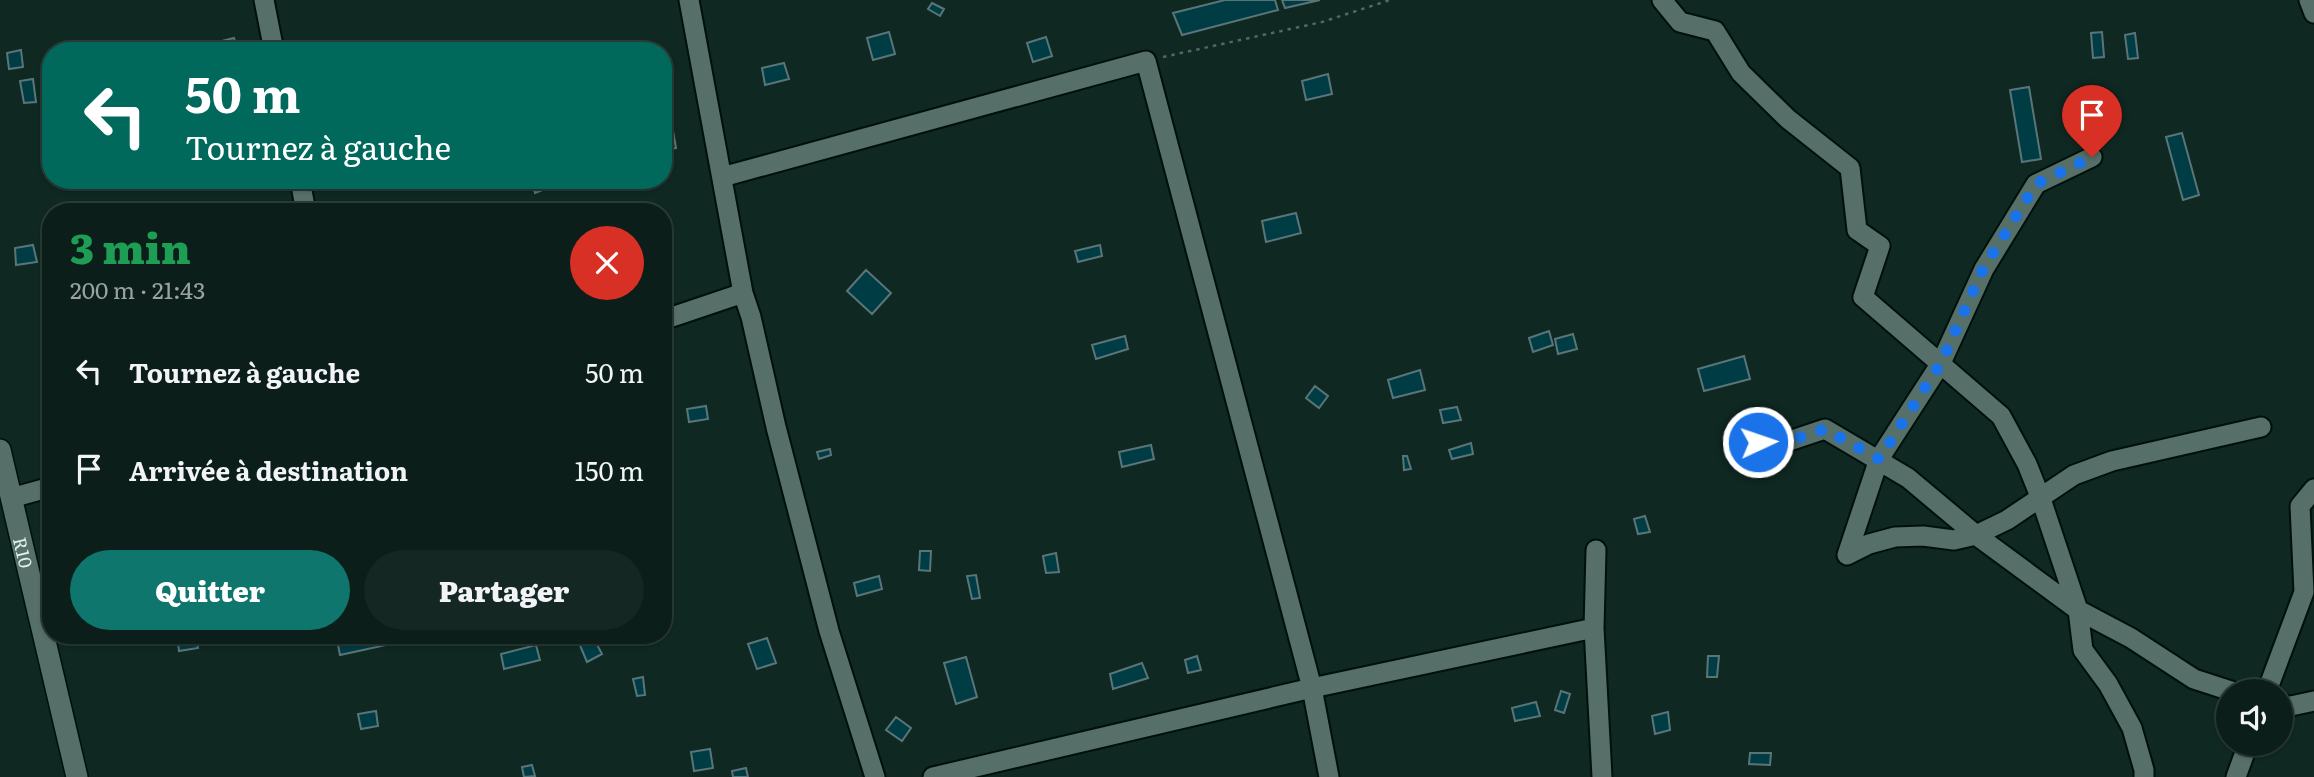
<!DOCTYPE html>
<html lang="fr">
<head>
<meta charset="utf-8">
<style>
	body { margin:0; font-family:Literata,serif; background:#142723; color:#f1f3f6; height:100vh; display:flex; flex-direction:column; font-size:26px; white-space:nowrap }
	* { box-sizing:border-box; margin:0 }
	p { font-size:23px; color:#9aa2a2 }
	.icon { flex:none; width:38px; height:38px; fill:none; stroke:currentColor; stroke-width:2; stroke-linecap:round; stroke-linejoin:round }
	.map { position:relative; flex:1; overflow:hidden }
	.side { position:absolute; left:42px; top:203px; width:630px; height:441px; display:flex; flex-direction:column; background:#0b1e1a; border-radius:28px; box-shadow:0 2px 5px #0004,0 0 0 2px #2b3c39 }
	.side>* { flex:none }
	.banner { position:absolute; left:42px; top:42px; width:630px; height:147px; border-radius:28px; box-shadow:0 2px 5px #0004,0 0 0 2px #2b3c39; background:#00695c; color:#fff; overflow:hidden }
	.controls { position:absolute; left:2216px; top:679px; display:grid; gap:14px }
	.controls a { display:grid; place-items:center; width:77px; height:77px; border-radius:50%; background:#0b1e1a; box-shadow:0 2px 5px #0004,0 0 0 2px #2b3c39; font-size:35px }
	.pin { position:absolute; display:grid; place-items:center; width:60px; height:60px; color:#fff; margin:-72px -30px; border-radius:50% 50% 50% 0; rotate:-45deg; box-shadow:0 0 7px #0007 }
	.pin .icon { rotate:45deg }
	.me { position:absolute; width:77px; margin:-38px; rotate:87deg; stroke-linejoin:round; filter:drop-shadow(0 0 5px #0008) }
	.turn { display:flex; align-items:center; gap:24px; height:147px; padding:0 28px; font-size:32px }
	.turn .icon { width:91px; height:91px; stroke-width:2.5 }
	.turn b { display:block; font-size:49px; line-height:60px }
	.round { display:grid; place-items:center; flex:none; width:74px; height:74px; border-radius:37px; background:#142723 }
	.headline { display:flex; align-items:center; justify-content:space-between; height:119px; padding:0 28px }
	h1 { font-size:42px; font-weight:800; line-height:52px; color:#1e9e55 }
	.cta { display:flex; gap:14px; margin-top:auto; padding:14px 28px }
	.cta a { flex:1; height:80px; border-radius:42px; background:#0f766e; color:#fff; font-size:28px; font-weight:800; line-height:80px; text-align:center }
	.cta a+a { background:#142723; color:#f1f3f6 }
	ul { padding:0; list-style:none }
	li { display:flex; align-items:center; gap:21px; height:98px; padding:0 28px }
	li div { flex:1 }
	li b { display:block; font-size:26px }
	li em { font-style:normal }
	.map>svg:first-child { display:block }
	.building { fill:#003c43; stroke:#5a757a; stroke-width:2 }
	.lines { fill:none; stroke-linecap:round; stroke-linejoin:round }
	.street-casing { stroke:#00100c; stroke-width:23 }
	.secondary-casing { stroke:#00100c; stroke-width:24 }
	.path { stroke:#526762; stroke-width:2.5; stroke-dasharray:3.5 5; stroke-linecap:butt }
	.street { stroke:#566f69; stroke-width:19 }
	.secondary { stroke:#566f69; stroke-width:21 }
	.route { stroke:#1a73e8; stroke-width:12; stroke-dasharray:0 21.6 }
	.labels { text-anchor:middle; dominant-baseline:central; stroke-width:7; stroke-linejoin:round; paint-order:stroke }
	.street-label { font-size:18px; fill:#e2f0ec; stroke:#061e19 }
</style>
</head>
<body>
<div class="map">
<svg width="2314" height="777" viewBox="0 0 2314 777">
	<rect width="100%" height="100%" fill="#0f2822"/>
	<path class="building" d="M1225 0H1275L1278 10 1182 35 1173 13Z
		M1282 0H1320L1285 8Z
		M932 3 944 9 940 16 928 9Z
		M889 32 895 54 873 60 867 38Z
		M2102 32 2104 57 2093 58 2091 33Z
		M2135 33 2138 58 2128 59 2125 35Z
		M1046 37 1052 56 1033 62 1027 43Z
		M234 38 238 51H193V48Z
		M443 41 446 51H429L427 46Z
		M21 50 23 67 9 69 7 53Z
		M784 63 789 79 765 85 762 68Z
		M1328 74 1332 94 1306 100 1302 81Z
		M33 79 36 102 24 103 20 81Z
		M2029 87 2041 159 2022 162 2010 90Z
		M673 131 676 148 663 151V133Z
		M2182 133 2199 195 2183 200 2166 137Z
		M531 180H545L548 188 535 193Z
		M1296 213 1301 233 1266 242 1262 221Z
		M33 245 37 262 16 265 15 248Z
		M1100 245 1102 256 1078 262 1075 251Z
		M866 270 891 293 872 314 847 291Z
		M1549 331 1553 345 1533 352 1529 338Z
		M1573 334 1577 349 1558 354 1555 339Z
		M1125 336 1128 349 1096 359 1092 345Z
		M1744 356 1750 379 1704 391 1698 369Z
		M1420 370 1425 390 1393 398 1388 380Z
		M1315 386 1328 396 1319 408 1306 398Z
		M706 406 708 419 689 422 687 409Z
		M1457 407 1461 420 1443 423 1440 410Z
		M1471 443 1473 454 1452 459 1449 450Z
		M1151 445 1154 459 1122 467 1119 452Z
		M830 449 831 455 819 459 817 452Z
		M1403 456H1407L1411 469 1404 470Z
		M1645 516 1650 532 1638 534 1634 519Z
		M920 551H931L930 571 919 570Z
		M1056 553 1059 572 1046 573 1043 556Z
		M976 575 980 598 972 599 967 576Z
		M879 576 882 589 857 596 854 583Z
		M177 635H196L198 648 179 651Z
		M358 635H384L386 645 340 655 337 640Z
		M593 637 602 654 587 662 579 643Z
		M767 638 776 663 757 669 748 644Z
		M536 645 540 660 504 669 501 654Z
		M1197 656 1201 670 1188 673 1185 660Z
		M1708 656H1719L1717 677H1707Z
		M966 657 977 697 956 704 944 663Z
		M1142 663 1148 678 1113 689 1110 674Z
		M643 677 645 695 637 696 633 679Z
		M1561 691 1570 694 1564 713 1555 710Z
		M1536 702 1540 716 1515 721 1512 708Z
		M376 711 378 726 361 729 358 714Z
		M1668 712 1670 730 1655 734 1652 716Z
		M896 717 911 728 902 741 886 730Z
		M710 749 713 768 694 771 691 752Z
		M1750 753H1771L1770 765 1749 764Z
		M532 765 535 776 524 777 522 767Z
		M746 768 748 777H733L732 771Z"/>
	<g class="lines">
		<defs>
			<path id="street" d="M264 0 274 51
				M689 0 743 293 751 317 776 427 829 631 875 777
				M1662 0 1680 22 1715 31 1741 73 1788 119 1850 168 1857 230 1880 246 1863 297 2001 416 2027 464 2041 499 2078 610 2083 650 2108 684 2132 728 2144 770V777
				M2309 0 2314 13
				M722 177 1146 61 1312 688 1329 777
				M300 180 306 212
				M663 320 743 293
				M1758 442H1786L1825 429 1908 478 1976 535 2078 610 2131 638 2194 679 2231 691
				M11 498 51 487
				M1596 550 1594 628 1602 777
				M1847 555 1879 459 1941 363 1984 269 2036 184 2092 157
				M1847 555 1869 544 1895 537 1923 536 1954 540 1976 535 2007 520 2074 475 2112 461 2261 427
				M2267 691 2304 592 2300 506 2314 489
				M2280 705 2291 706 2314 701
				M933 777 1312 688 1594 628
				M2236 777 2248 744"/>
			<g id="secondary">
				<path id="s1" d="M0 450 77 777"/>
			</g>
		</defs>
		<use href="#street" class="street-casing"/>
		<use href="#secondary" class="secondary-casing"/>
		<path class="path" d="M1163 57 1322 22 1390 0"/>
		<use href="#street" class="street"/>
		<use href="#secondary" class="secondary"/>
	</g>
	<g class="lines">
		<path class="route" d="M1758 442H1786L1825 429 1879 459 1941 363 1983 269 2036 184 2092 157"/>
	</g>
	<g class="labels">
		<g class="street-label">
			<text stroke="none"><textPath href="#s1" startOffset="105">R10</textPath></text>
		</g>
	</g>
</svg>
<div class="controls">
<a><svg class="icon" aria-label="sound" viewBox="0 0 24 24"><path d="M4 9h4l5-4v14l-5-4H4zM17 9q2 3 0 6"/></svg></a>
</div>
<div class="pin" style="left:2092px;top:157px;background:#d93025"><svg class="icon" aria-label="arrive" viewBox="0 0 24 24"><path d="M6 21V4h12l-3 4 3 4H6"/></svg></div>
<svg class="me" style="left:1758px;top:442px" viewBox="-20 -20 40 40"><circle r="17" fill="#1a73e8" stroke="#fff" stroke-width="3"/><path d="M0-11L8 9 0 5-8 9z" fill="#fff"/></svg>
<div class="banner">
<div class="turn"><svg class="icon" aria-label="left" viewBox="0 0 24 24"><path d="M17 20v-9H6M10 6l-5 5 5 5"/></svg><div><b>50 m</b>Tournez à gauche</div></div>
</div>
<section class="side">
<div class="headline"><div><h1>3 min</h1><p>200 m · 21:43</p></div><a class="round" style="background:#d93025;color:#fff"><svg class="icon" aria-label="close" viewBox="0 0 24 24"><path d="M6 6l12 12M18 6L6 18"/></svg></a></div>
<ul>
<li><svg class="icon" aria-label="left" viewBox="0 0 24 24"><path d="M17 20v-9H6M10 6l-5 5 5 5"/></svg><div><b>Tournez à gauche</b></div><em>50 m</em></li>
<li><svg class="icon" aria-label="arrive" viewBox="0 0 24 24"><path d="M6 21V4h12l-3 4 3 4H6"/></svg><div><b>Arrivée à destination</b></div><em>150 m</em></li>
</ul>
<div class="cta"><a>Quitter</a><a>Partager</a></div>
</section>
</div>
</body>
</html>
